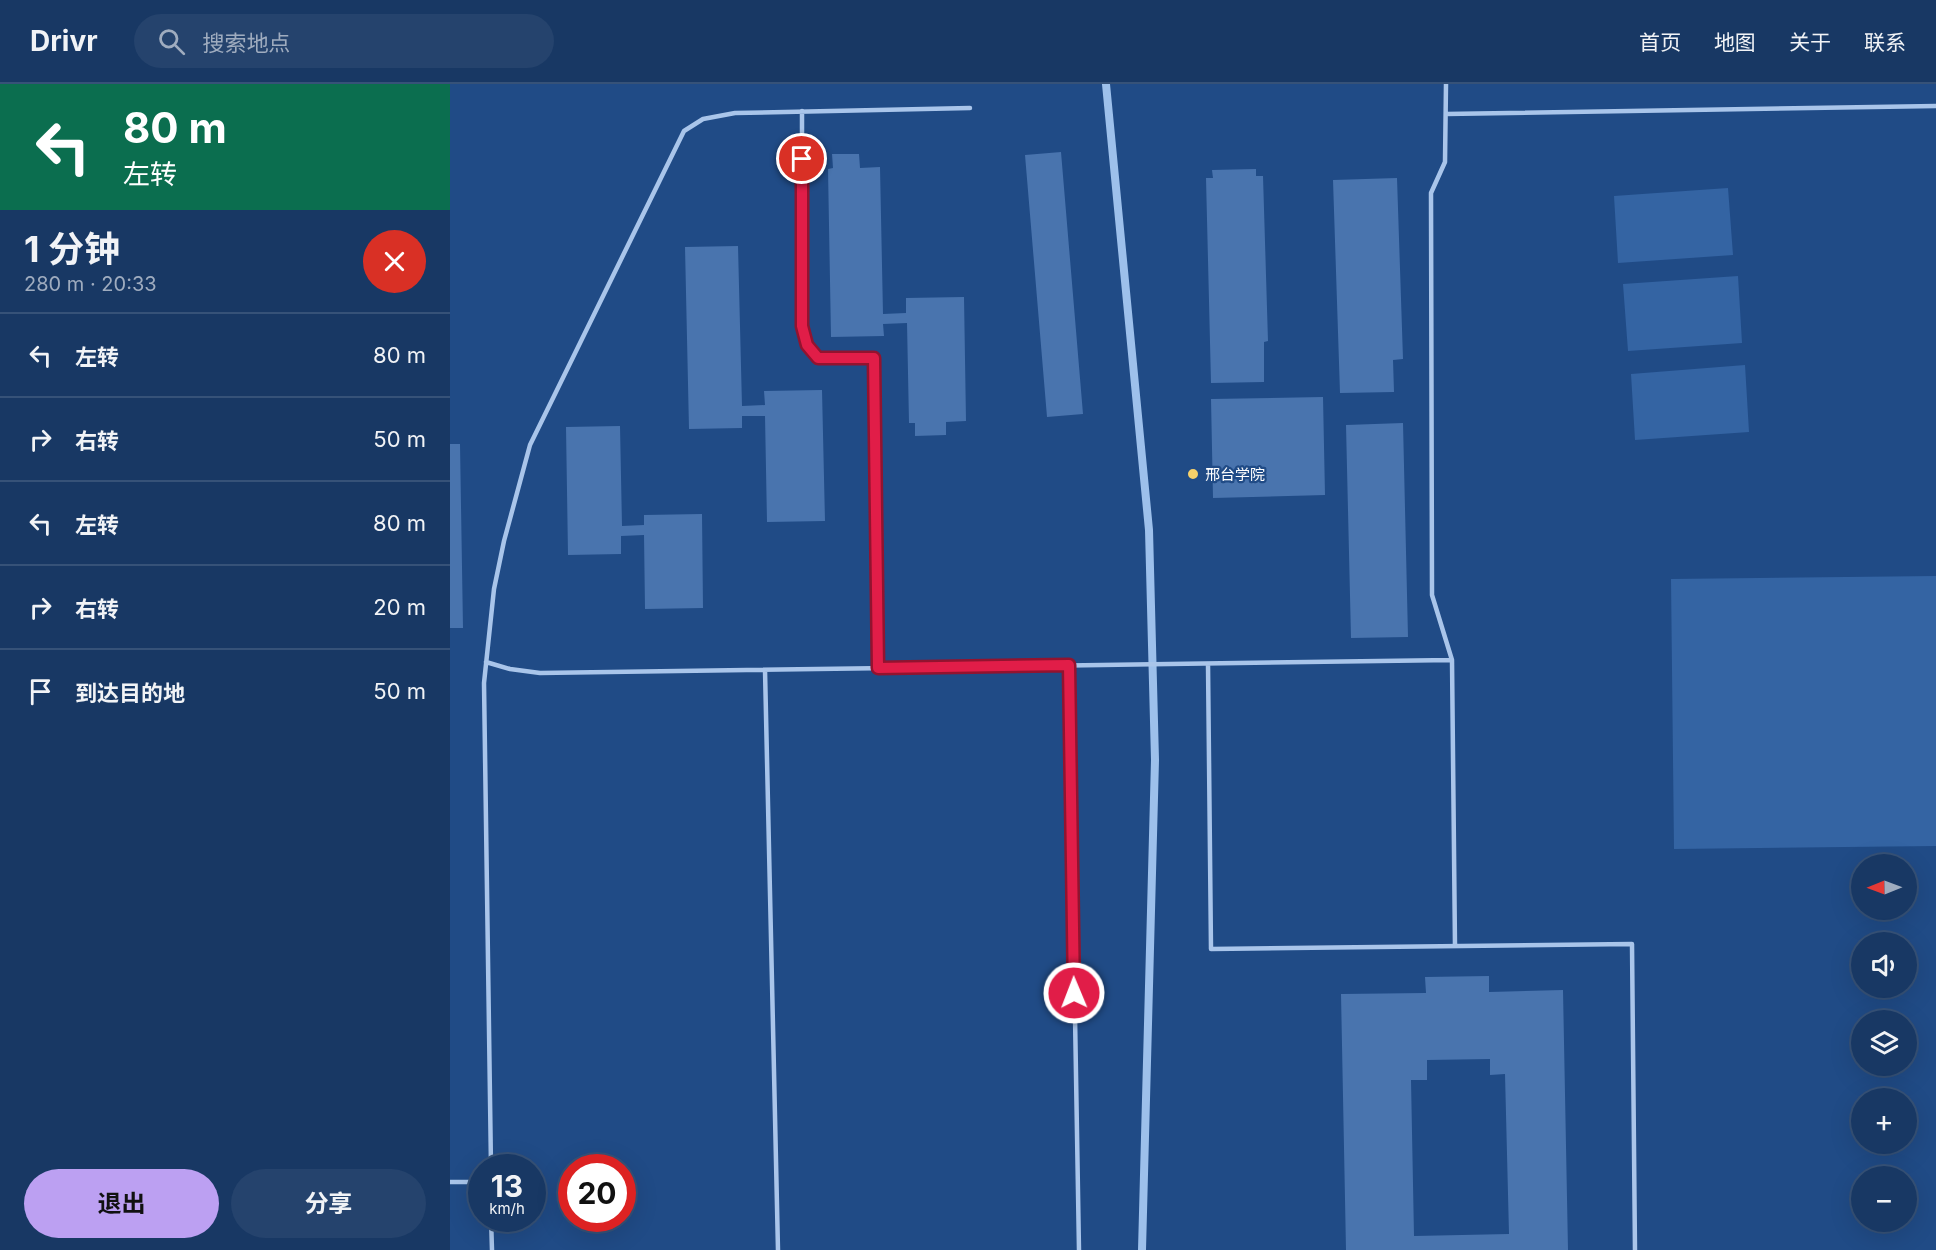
<!DOCTYPE html>
<html lang="zh">
<head>
<meta charset="utf-8">
<style>
	body { margin:0; font-family:Inter,"Noto Sans SC",sans-serif; background:#25436d; color:#f1f3f6; height:100vh; display:flex; flex-direction:column; font-size:22px; white-space:nowrap }
	* { box-sizing:border-box; margin:0 }
	p { font-size:20px; color:#9facbf }
	.icon { flex:none; width:33px; height:33px; fill:none; stroke:currentColor; stroke-width:2; stroke-linecap:round; stroke-linejoin:round }
	.map { position:relative; flex:1; overflow:hidden }
	.sheet { display:flex; flex-direction:column; background:#183864; width:450px }
	.sheet>* { flex:none }
	.guide { background:#0b6e4f; color:#fff; overflow:hidden }
	.needle { width:39px; rotate:269deg }
	.tools { position:absolute; left:1401px; top:770px; display:grid; gap:12px }
	.tools a { display:grid; place-items:center; width:66px; height:66px; border-radius:50%; background:#183864; box-shadow:0 6px 24px #0002,0 0 0 2px #365278; font-size:30px }
	.speed { position:absolute; left:18px; top:1070px; display:flex; gap:12px; font-size:30px; font-weight:700; text-align:center }
	.speed>* { display:grid; place-content:center; width:78px; height:78px; border-radius:50%; background:#183864; box-shadow:0 6px 24px #0002,0 0 0 2px #365278; line-height:1 }
	.speed small { font-size:15px; font-weight:400 }
	.speed .limit { border:9px solid #d22; background:#fff; color:#111 }
	.pin { position:absolute; display:grid; place-items:center; width:51px; height:51px; color:#fff; margin:-26px; border:3px solid #fff; border-radius:50%; box-shadow:0 2px 6px #0007 }
	.me { position:absolute; width:66px; margin:-33px; rotate:359deg; stroke-linejoin:round; filter:drop-shadow(0 0 4px #0008) }
	.turn { display:flex; align-items:center; gap:21px; height:126px; padding:0 24px; font-size:27px }
	.turn .icon { width:78px; height:78px; stroke-width:2.5 }
	.turn b { display:block; font-size:42px; line-height:51px }
	.round { display:grid; place-items:center; flex:none; width:63px; height:63px; border-radius:32px; background:#25436d }
	.overview { display:flex; align-items:center; justify-content:space-between; height:102px; padding:0 24px }
	h1 { font-size:36px; font-weight:700; line-height:45px }
	.button { display:flex; gap:12px; margin-top:auto; padding:12px 24px }
	.button a { flex:1; height:69px; border-radius:36px; background:#bca0f2; color:#111; font-size:24px; font-weight:700; line-height:69px; text-align:center }
	.button a+a { background:#25436d; color:#f1f3f6 }
	ul { padding:0; list-style:none }
	li { display:flex; align-items:center; gap:18px; height:84px; padding:0 24px; border-top:2px solid #365278 }
	li div { flex:1 }
	li b { display:block; font-size:22px }
	li em { font-style:normal }
	header { display:flex; align-items:center; gap:36px; box-sizing:border-box; height:84px; padding:0 30px; background:#183864; border-bottom:2px solid #365278 }
	header strong { font-size:28px }
	nav { display:flex; gap:33px; margin-inline-start:auto; font-size:21px }
	.search { width:420px; height:54px; background:#25436d; display:flex; align-items:center; gap:15px; box-sizing:border-box; padding:0 21px; border-radius:33px; color:#9facbf; font-size:22px }
	main { display:flex; flex:1; min-height:0 }
	.map>svg:first-child { display:block }
	.green { fill:#3464a3 }
	.lines { fill:none; stroke-linecap:round; stroke-linejoin:round }
	.stream { stroke:#9dc0eb; stroke-width:8 }
	.building { fill:#4974ae; fill-rule:evenodd }
	.lane { stroke:#a9c5ea; stroke-width:4.5 }
	.route-casing { stroke:#92132f; stroke-width:15 }
	.route { stroke:#e11d48; stroke-width:10 }
	.poi-dot { fill:#f7d16a; stroke:#204b86; stroke-width:2 }
	.labels { text-anchor:middle; dominant-baseline:central; stroke-width:4.5; stroke-linejoin:round; paint-order:stroke }
	.poi-label { font-size:15px; fill:#fff; stroke:#204b86; text-anchor:start }
</style>
</head>
<body>
<header>
<strong>Drivr</strong>
<div class="search"><svg class="icon" aria-label="search" viewBox="0 0 24 24"><circle cx="10" cy="10" r="6"/><path d="M15 15l6 6"/></svg>搜索地点</div>
<nav><a>首页</a><a>地图</a><a>关于</a><a>联系</a></nav>
</header>
<main>
<section class="sheet">
<div class="guide">
<div class="turn"><svg class="icon" aria-label="left" viewBox="0 0 24 24"><path d="M17 20v-9H6M10 6l-5 5 5 5"/></svg><div><b>80 m</b>左转</div></div>
</div>
<div class="overview"><div><h1>1 分钟</h1><p>280 m · 20:33</p></div><a class="round" style="background:#d93025;color:#fff"><svg class="icon" aria-label="close" viewBox="0 0 24 24"><path d="M6 6l12 12M18 6L6 18"/></svg></a></div>
<ul>
<li><svg class="icon" aria-label="left" viewBox="0 0 24 24"><path d="M17 20v-9H6M10 6l-5 5 5 5"/></svg><div><b>左转</b></div><em>80 m</em></li>
<li><svg class="icon" aria-label="right" viewBox="0 0 24 24"><path d="M7 20v-9h11M14 6l5 5-5 5"/></svg><div><b>右转</b></div><em>50 m</em></li>
<li><svg class="icon" aria-label="left" viewBox="0 0 24 24"><path d="M17 20v-9H6M10 6l-5 5 5 5"/></svg><div><b>左转</b></div><em>80 m</em></li>
<li><svg class="icon" aria-label="right" viewBox="0 0 24 24"><path d="M7 20v-9h11M14 6l5 5-5 5"/></svg><div><b>右转</b></div><em>20 m</em></li>
<li><svg class="icon" aria-label="arrive" viewBox="0 0 24 24"><path d="M6 21V4h12l-3 4 3 4H6"/></svg><div><b>到达目的地</b></div><em>50 m</em></li>
</ul>
<div class="button"><a>退出</a><a>分享</a></div>
</section>
<div class="map">
<svg width="1486" height="1166" viewBox="0 0 1486 1166">
	<rect width="100%" height="100%" fill="#204b86"/>
	<path class="green" d="M1278 104 1283 171 1168 179 1164 112Z
		M1288 192 1292 259 1178 267 1173 200Z
		M1295 281 1299 348 1185 356 1181 290Z
		M1486 492V762L1224 765 1221 495Z"/>
	<g class="lines">
		<path class="stream" d="M656 0 699 446 705 676 692 1166"/>
	</g>
	<path class="building" d="M611 68 633 330 597 333 575 71Z
		M382 70H409L410 84 430 83 433 230 456 229V214L514 213 516 337 496 338V351L465 352V339H459L457 239 433 240 434 252 381 253 378 85 383 84Z
		M806 85V92H813L818 257 814 258V298L761 299 756 94H763L762 86Z
		M947 94 953 275 943 276 944 308 890 309 883 96Z
		M288 162 292 322 315 321 314 307 372 306 375 437 317 438 315 332H292V344L239 345 235 163Z
		M873 313 875 411 763 414 761 315Z
		M953 339 958 553 901 554 896 341Z
		M170 342 172 442 194 441V431L252 430 253 524 195 525 194 451 171 452V470L118 471 116 343Z
		M0 360H10L13 544H0Z
		M1039 892V908L1113 906 1118 1166H896L891 910 976 909 975 893ZM1040 975V991L1055 990 1059 1150 964 1152 961 996H977V976Z"/>
	<g class="lines">
		<path class="lane" d="M996 0 995 78 981 109 982 511 1002 576 1005 862
			M352 27V242L357 261 368 274H424L428 584
			M996 30 1486 22
			M36 578 60 585 90 589 1002 576
			M758 580 761 865 1182 860 1185 1166
			M619 581 629 1166
			M315 586 328 1166
			M41 1083 34 599 44 505 54 457 80 361 234 47 253 35 285 29 520 24
			M0 1098H32
			M41 1134 42 1166"/>
	</g>
	<g class="lines">
		<defs>
			<path id="route" d="M352 75V242L357 261 368 274H424L428 584 619 581 624 909"/>
		</defs>
		<use href="#route" class="route-casing"/>
		<use href="#route" class="route"/>
	</g>
	<circle class="poi-dot" cx="743" cy="390" r="6"/>
	<g class="labels">
		<g class="poi-label">
			<text x="755" y="390">邢台学院</text>
		</g>
	</g>
</svg>
<div class="tools">
<a><svg class="needle" viewBox="-14 -14 28 28"><path d="M0-13l5 13h-10z" fill="#e53935"/><path d="M0 13l5-13h-10z" fill="#9facbf"/></svg></a>
<a><svg class="icon" aria-label="sound" viewBox="0 0 24 24"><path d="M4 9h4l5-4v14l-5-4H4zM17 9q2 3 0 6"/></svg></a>
<a><svg class="icon" aria-label="layers" viewBox="0 0 24 24"><path d="M12 4l9 5-9 5-9-5zM3 14l9 5 9-5"/></svg></a>
<a>+</a>
<a>−</a>
</div>
<div class="speed"><div>13<small>km/h</small></div><div class="limit">20</div></div>
<div class="pin" style="left:352px;top:75px;background:#d93025"><svg class="icon" aria-label="arrive" viewBox="0 0 24 24"><path d="M6 21V4h12l-3 4 3 4H6"/></svg></div>
<svg class="me" style="left:624px;top:909px" viewBox="-20 -20 40 40"><circle r="17" fill="#e11d48" stroke="#fff" stroke-width="3"/><path d="M0-11L8 9 0 5-8 9z" fill="#fff"/></svg>
</div>
</main>
</body>
</html>
